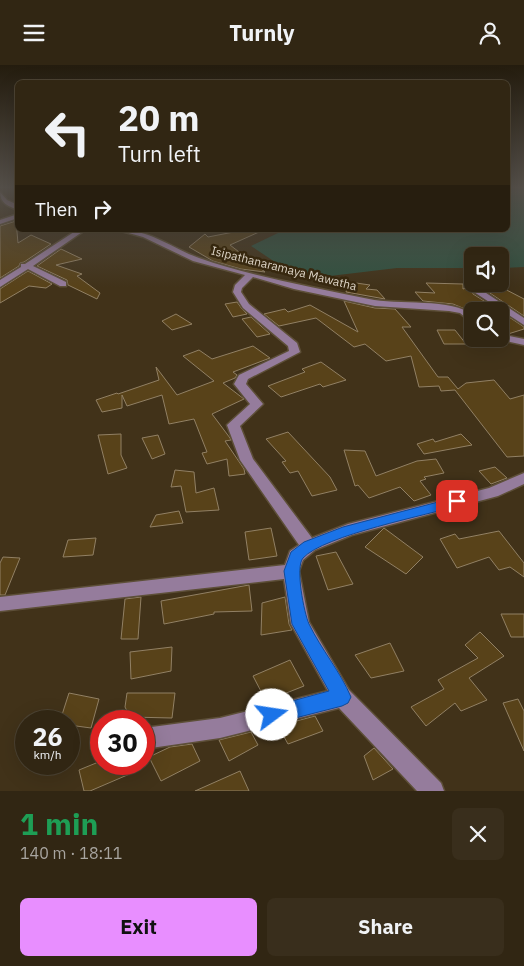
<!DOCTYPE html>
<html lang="en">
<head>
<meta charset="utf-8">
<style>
	body { margin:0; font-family:"IBM Plex Sans",sans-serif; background:#392e1c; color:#f1f3f6; height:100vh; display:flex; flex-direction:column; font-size:19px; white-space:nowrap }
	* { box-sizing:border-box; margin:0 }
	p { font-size:16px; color:#a8a5a0 }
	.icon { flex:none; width:28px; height:28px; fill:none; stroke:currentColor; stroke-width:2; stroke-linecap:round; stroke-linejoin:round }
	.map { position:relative; height:726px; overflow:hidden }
	.side { display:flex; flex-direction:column; background:#312613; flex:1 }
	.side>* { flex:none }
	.hud { position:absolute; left:15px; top:15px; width:495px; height:152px; border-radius:8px; box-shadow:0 5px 20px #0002,0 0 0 1px #4c4333; background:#312613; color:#f1f3f6; overflow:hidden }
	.controls { position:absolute; left:464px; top:182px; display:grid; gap:10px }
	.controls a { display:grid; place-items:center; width:45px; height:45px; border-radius:8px; background:#312613; box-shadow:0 5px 20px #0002,0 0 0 1px #4c4333; font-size:25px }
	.speed { position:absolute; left:15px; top:645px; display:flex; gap:10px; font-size:25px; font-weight:700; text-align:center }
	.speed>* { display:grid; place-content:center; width:65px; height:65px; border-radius:50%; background:#312613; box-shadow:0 5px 20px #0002,0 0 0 1px #4c4333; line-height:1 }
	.speed small { font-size:12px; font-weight:400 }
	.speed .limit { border:8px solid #d22; background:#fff; color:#111 }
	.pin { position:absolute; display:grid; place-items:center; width:42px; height:42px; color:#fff; margin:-21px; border-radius:10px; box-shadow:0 2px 8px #0006 }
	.me { position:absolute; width:55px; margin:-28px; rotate:76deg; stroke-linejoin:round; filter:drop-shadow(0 0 4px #0008) }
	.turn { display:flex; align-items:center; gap:18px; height:105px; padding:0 20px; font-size:22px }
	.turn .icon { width:65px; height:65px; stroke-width:2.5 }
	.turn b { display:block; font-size:35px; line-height:42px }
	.then { display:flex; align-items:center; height:48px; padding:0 20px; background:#0003; gap:10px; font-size:19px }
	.round { display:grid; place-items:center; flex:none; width:52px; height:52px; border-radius:8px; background:#392e1c }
	.head { display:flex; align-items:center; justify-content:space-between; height:85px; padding:0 20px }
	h1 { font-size:30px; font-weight:700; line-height:38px; color:#1e9e55 }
	.action { display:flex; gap:10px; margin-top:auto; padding:10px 20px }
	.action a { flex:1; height:58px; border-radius:8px; background:#e88eff; color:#111; font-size:20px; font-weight:700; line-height:58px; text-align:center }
	.action a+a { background:#392e1c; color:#f1f3f6 }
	header { display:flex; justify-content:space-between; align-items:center; height:65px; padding:0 20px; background:#312613; font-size:22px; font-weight:700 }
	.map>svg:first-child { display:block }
	.green { fill:#315140 }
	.building { fill:#584219; stroke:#918064 }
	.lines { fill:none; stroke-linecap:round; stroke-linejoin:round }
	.minor-casing { stroke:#5d4f38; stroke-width:3 }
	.minor { fill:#957c9c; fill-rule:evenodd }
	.route { fill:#1a73e8; stroke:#114b97 }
	.labels { text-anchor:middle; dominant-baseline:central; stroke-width:5; stroke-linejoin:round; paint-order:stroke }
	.far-street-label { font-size:12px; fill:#ddd4c6; stroke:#37280f }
</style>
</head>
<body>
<header><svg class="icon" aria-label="menu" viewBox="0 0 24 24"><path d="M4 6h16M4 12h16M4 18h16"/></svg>Turnly<svg class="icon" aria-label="person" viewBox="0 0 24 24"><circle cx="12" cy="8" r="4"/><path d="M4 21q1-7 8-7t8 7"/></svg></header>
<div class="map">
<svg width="524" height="726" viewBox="0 0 524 726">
	<rect width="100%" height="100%" fill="#413219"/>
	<path class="green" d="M508 121H524V202L500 203V191H472V203H397L330 211 300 207 278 199 251 181 278 168 301 165H508Z"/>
	<path class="building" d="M16 156 18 178 31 170 51 179 24 197 20 198 19 201 0 213V161Z
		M244 165H258L259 167 230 180 265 207 241 204 213 196 189 182 205 169 208 172Z
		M61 184 82 194 56 200 82 209 77 211 100 228 97 234 68 220 67 215 37 201Z
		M28 206 52 219 46 223 29 221 0 238V224Z
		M349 217 370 220 366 224 377 225 385 234 346 227Z
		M426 218 463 219V224L480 219H495L524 234V251L478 220 472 222 473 229 500 246H470L453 239 423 236 415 227 435 228Z
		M344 236 375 243 395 244 411 262H402L438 312H448L458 324 466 318 494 315 510 334 524 330V391L507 392 455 325 441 326 439 321 419 322 411 291 386 296 365 279 354 282 316 253 279 261 264 249 285 244 288 247 310 240 358 267Z
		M237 237 242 244 247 249 233 252 225 239Z
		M500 246 524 262V264L508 269 500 267Z
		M176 249 192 259 172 265 162 256Z
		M251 252 270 269 257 272 242 254Z
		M437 265H455L466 279H444Z
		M253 281 270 293 233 307 237 310 235 313 223 318 244 334 212 349 230 373 231 375 225 376 244 404 245 409 229 411 227 394 207 399 202 388 207 387 194 354 169 359 162 330 127 341 122 330V343L102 347 96 335 117 328 118 329 159 315 156 302 177 330 214 316 183 291 199 285 212 294Z
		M321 297 346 315 323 322 320 319 281 332 268 321 305 307 302 304Z
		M288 367 330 412 337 425 312 431 298 406 290 408 282 397 286 396 266 374Z
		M121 369V390L127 403 108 409 98 370Z
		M461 369 472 380 424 389 417 379 433 374 435 377Z
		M158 370 165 389 152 394 142 373Z
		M344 385 365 386 376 411 417 396 436 394 444 408 424 412 426 414 420 416 431 430 414 436 400 422 369 433 358 420 355 421Z
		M495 402 507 413 491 419 479 406Z
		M175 405 194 407 196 428 214 423 219 445 186 447 181 421 171 422Z
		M179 446 183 458 150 462 156 450Z
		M271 463 277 491 249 495 245 467Z
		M384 463 423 492 406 509 365 482Z
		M499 466 524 498V512L510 502 499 505 489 492 457 503 440 474 455 469 459 474Z
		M96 473 93 490 63 492 68 475Z
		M336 487 353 519 328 525 316 491Z
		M3 492 20 493 5 530H0V498Z
		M249 520 252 546 214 547V549L164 559 161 536Z
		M141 532 138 574H121L125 534Z
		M285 532 289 559 292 565 261 570 262 538Z
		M501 549H524V572H511Z
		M480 567 504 591 469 613 487 635 461 646 455 638 426 661 411 642 444 624 438 615 478 593 465 580Z
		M390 578 404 606 371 613 355 590Z
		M172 582 171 606 131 614 130 587Z
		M290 595 304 621 266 636 253 611Z
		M69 628 99 634 91 663 69 660V656H60Z
		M127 628H175L172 653 130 652 125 642Z
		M518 634 524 646V686L503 638Z
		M315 651 323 666 288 679 278 661Z
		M251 667 258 680 229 696 219 675Z
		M192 679 200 696 161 716 149 692 170 682Z
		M374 683 393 704 373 715 364 691Z
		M101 696V699H130L132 708 90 726H84L79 705Z
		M240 706 249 726H195Z"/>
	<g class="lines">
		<defs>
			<path id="minor" d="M0 127 7 135 18 140V145C8 141 0 138 0 127Z
				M18 149V153L0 159V155Z
				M77 165H85L33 201 66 217V221H60L28 204 0 222V215L21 202V199H25Z
				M118 165C152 165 169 182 199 193 254 212 313 222 369 234 395 240 455 233 472 250V258L460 248 449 246 375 241 294 224 253 212 242 223 241 227 249 239 297 278 300 287 248 314 246 319 263 339 240 361 253 394 312 473 348 459 489 423 524 408V419L498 431 352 470 315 485 303 495 299 506 309 557 349 625 441 718 444 726H417L339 643 220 673 144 684V663L220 653 328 626 291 559 284 514 0 546V532L285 500 290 486 299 480 240 395 227 360 250 339 234 319 239 310 289 286 288 281 243 243 233 227 235 220 245 210 193 196 143 172Z
				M477 222 524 253V260L474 227V223Z
				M500 269 524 274V280L496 274H500Z"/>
		</defs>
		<use href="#minor" class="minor-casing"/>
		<use href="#minor" class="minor"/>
	</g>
	<linearGradient id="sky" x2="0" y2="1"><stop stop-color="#241c0e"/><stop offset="0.55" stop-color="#544f49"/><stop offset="1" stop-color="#544f49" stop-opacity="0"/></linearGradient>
	<rect width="524" height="222" fill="url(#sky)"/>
	<path class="route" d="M457 432 461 433 463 436 461 440C428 450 324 470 303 493 295 502 304 548 309 559 321 584 340 606 351 632L348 638 342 641 272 659 266 656 263 650 266 643 329 626 292 559 284 506 291 487 304 477 343 462Z"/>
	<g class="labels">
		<g class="far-street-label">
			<text transform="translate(284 203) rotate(14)">Isipathanaramaya Mawatha</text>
		</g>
	</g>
</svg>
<div class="controls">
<a><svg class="icon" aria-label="sound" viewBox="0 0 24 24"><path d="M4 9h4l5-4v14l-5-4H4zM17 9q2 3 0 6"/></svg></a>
<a><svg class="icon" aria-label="search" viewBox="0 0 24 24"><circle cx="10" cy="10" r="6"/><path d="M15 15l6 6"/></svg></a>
</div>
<div class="speed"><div>26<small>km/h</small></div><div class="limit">30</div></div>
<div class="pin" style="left:457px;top:436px;background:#d93025"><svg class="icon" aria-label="arrive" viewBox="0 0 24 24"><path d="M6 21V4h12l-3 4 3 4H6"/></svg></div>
<svg class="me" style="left:272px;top:650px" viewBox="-20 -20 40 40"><circle r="19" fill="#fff"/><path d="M0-13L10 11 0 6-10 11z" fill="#1a73e8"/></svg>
<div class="hud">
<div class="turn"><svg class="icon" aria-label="left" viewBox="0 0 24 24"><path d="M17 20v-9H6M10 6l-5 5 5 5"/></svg><div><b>20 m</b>Turn left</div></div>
<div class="then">Then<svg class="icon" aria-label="right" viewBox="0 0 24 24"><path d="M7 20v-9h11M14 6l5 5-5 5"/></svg></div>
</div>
</div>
<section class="side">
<div class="head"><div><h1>1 min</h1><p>140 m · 18:11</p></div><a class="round"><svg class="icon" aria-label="close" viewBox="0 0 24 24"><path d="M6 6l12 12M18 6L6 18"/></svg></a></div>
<div class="action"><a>Exit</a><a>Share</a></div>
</section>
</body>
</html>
